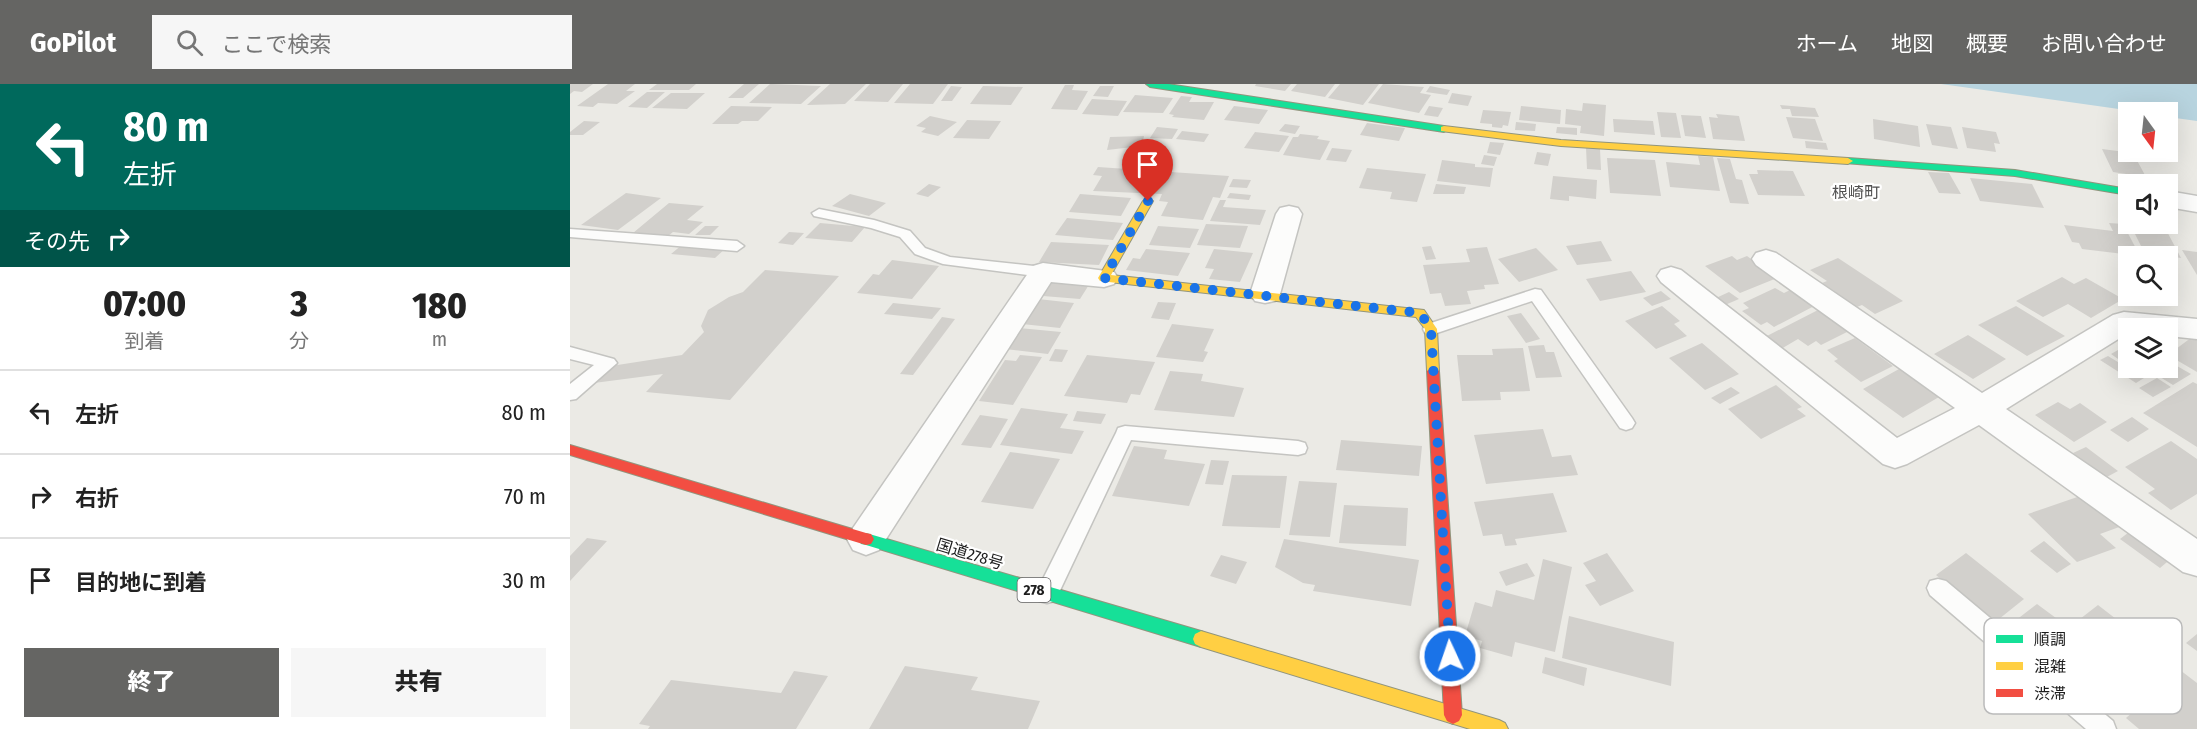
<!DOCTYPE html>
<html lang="ja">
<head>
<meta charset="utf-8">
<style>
	body { margin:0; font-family:"Fira Sans Condensed","Noto Sans JP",sans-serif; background:#f6f6f6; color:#222; height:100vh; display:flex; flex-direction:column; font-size:22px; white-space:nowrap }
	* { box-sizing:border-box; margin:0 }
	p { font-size:20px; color:#767676 }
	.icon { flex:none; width:33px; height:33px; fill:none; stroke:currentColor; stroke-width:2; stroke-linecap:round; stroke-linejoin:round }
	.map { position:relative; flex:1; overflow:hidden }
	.sheet { display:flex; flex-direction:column; background:#fff; width:570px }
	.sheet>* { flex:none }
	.hud { background:#00695c; color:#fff; overflow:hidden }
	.needle { width:39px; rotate:165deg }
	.fabs { position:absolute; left:1548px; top:18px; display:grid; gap:12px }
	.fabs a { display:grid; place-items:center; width:60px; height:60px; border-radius:0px; background:#fff; box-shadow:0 6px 24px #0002; font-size:30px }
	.pin { position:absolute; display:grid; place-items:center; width:51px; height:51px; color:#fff; margin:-62px -26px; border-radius:50% 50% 50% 0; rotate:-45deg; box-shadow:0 0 6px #0007 }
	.pin .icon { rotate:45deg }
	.me { position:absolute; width:66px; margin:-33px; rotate:357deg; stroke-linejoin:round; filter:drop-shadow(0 0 4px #0008) }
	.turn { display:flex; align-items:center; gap:21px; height:126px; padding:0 24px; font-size:27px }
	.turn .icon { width:78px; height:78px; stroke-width:2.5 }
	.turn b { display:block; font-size:42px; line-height:51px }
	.then { display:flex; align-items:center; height:57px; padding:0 24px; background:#0003; gap:12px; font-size:22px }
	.eta { display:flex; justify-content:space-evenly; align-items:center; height:102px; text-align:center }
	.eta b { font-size:36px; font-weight:800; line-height:42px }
	.primary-button { display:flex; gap:12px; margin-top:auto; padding:12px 24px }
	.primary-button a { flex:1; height:69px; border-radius:0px; background:#656563; color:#fff; font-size:24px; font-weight:800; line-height:69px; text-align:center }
	.primary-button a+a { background:#f6f6f6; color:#222 }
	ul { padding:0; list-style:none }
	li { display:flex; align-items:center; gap:18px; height:84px; padding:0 24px; border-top:2px solid #e0e0e0 }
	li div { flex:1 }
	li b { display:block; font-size:22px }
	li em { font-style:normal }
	header { display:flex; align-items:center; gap:36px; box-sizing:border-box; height:84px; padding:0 30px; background:#656563; color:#fff }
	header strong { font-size:28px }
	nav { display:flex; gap:33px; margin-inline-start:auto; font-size:21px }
	.search { width:420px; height:54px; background:#f6f6f6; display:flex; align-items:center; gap:15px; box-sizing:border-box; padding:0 21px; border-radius:0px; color:#767676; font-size:22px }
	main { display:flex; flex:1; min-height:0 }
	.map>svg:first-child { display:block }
	.water { fill:#b8d4df }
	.building { fill:#d2d0cc }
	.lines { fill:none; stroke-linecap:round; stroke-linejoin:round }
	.lane-casing { stroke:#c4c4c1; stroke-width:3 }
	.street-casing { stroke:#c4c4c1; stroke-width:3 }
	.fast-casing { stroke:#91957d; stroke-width:2 }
	.slow-casing { stroke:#91957d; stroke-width:2 }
	.jam-casing { stroke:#91957d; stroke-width:2 }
	.lane { fill:#fcfcfb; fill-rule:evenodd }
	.street { fill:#fcfcfb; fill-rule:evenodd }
	.fast { fill:#16e098; fill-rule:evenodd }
	.slow { fill:#ffcf43; fill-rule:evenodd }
	.jam { fill:#f24e42; fill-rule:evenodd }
	.route { stroke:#1a73e8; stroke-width:10; stroke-dasharray:0 18 }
	.labels { text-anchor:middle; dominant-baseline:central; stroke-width:4.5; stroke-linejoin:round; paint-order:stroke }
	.shield { fill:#fff; stroke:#616161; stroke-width:1.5 }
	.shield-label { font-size:15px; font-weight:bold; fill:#1d1d1d }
	.far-quarter-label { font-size:16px; fill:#505050; stroke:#fff }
	.street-label { font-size:16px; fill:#1d1d1d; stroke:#fff }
	.key { fill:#fff; stroke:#bbb; stroke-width:1.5 }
	.key-label { font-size:16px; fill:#1d1d1d }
</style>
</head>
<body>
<header>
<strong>GoPilot</strong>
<div class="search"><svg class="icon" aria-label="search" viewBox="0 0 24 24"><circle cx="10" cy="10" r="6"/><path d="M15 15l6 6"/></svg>ここで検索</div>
<nav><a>ホーム</a><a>地図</a><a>概要</a><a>お問い合わせ</a></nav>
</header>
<main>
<section class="sheet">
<div class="hud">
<div class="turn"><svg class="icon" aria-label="left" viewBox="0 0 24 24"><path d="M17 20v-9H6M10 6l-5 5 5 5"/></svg><div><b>80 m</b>左折</div></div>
<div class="then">その先<svg class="icon" aria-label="right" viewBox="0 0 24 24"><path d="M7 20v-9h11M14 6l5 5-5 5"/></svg></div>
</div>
<div class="eta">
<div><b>07:00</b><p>到着</p></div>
<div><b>3</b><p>分</p></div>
<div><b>180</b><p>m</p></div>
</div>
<ul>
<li><svg class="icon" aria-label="left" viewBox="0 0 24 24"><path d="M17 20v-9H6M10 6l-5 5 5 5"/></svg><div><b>左折</b></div><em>80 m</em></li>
<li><svg class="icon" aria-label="right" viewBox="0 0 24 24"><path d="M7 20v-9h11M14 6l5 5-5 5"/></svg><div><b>右折</b></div><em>70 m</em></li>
<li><svg class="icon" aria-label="arrive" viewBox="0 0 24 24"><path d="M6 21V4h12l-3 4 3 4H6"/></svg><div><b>目的地に到着</b></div><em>30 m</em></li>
</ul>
<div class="primary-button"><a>終了</a><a>共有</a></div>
</section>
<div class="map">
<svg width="1627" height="645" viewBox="0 0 1627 645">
	<rect width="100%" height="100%" fill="#ebeae5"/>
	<path class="water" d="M1371 0H1627V37L1598 33V28H1570Z"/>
	<path class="building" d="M0 0H23L12 8 4 7 0 10Z
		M38 0H65L56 7H65L47 20 28 19 23 23 7 22Z
		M87 0H126L119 6H79Z
		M174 0H189L173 14H158Z
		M200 0H202L251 2 231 20 179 19Z
		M260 0H296L275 20 237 21Z
		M300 0H333L318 18 284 17Z
		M340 0H378L363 20 324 19Z
		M686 0H721L715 7 685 2Z
		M727 0H765L755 13 721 7Z
		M770 0H809L793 21 758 14Z
		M813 0 854 3 850 9 861 11 849 29 798 19Z
		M495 1H504L502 6 518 7 507 26 481 25Z
		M381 2 392 3 382 17H371Z
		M413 2 453 3 441 21 400 20Z
		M530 2H544L538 13 523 12Z
		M860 2 880 6 877 11 856 8Z
		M77 8H95L77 24 58 23Z
		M101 9H135L117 25 82 24Z
		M882 9 902 12 898 22 878 19Z
		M565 11 603 14 593 29 553 28Z
		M611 12 622 13 619 18H644L634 36 602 33 604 31 599 30Z
		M522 15 557 17 548 32 512 30Z
		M1013 19 1036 21 1034 52 1010 49 1011 42 995 40 996 25 1012 27Z
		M1210 21 1245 24 1249 33 1222 32 1220 25H1212Z
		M161 22 202 23 188 37H172L168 40H142Z
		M664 22 698 26 689 40 654 36Z
		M859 22 873 24 868 33 854 31Z
		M951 22 991 26 990 40 949 36Z
		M913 26 941 28 938 42 933 41 932 44 922 43V40L910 39Z
		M1087 28 1106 29 1111 54 1091 53Z
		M1146 30 1169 32 1175 57 1143 55 1139 33 1148 34Z
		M1111 31 1131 32 1136 54 1115 52Z
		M360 32 387 38 368 52 351 48 356 44 346 42Z
		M1216 33 1245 35 1253 57 1223 54Z
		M1043 35 1083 37 1085 51 1044 48Z
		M1303 35 1348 42 1350 63 1304 55Z
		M397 36 431 37 419 55 383 54Z
		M14 37 30 38 13 51H0V48Z
		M946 38 966 40 965 47 945 46Z
		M797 39 835 44 829 57 790 51Z
		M715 40 730 42 725 50 709 47Z
		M1356 40 1381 43 1388 65 1362 61Z
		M587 43 608 45 602 55 580 54Z
		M987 43 1007 44V51L986 49Z
		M1392 43 1426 48 1430 60 1424 59 1426 68 1397 64Z
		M612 47 639 50 634 58 606 55Z
		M685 48 719 52 709 68 674 64Z
		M730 50 749 52 747 55 760 57 750 76 713 71 723 53H728Z
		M574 52 572 62 537 66 540 53Z
		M1235 57 1256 59 1258 66 1236 64Z
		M920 58 934 59 930 71 917 69Z
		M762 64 782 66 776 78 756 76Z
		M1016 64 1030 65 1031 86 1017 85Z
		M1532 65 1563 69 1576 93 1543 88Z
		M967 68 981 70 978 82 964 80Z
		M914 71 927 73 924 82 911 80Z
		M1128 72 1143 73 1150 107 1100 103 1096 78 1130 81Z
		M1037 74 1085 76 1091 112 1040 109Z
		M1147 74 1160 75 1166 95 1172 96 1179 120 1160 119Z
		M872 76 905 80V83L923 84 920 103 867 97Z
		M528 83 659 92 650 114 643 113 633 136 591 132 598 118 589 117 592 110 523 107 532 92 523 91Z
		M797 84 856 90 847 118 820 115 822 108 789 104Z
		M1187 86 1223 87 1235 112 1188 111 1179 90H1188Z
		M1358 88 1379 89 1391 110 1369 109Z
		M983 92 1027 96 1026 115 999 112V117L980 115Z
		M1400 94 1462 100 1474 124 1410 117Z
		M663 95 681 96 677 104 659 103Z
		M359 100 371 103 358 113 346 110Z
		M866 100 896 103 894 110H863Z
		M56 109 91 114 48 146 11 141Z
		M660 109 681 111 679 116 657 114Z
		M280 110 316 119 299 132 262 122Z
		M510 110 561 114 551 132 499 128Z
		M650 116H656L653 123 696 126 690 141 640 137Z
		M99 119 134 122 117 136 133 138 119 150 103 148 98 152 63 149Z
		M497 134 553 139 543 156 485 151Z
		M250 139 295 143 282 158 235 154Z
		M1539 139 1553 140 1570 172 1512 165 1509 159 1502 158 1494 141 1543 147Z
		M636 140 678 142 670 164 627 161Z
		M1560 140H1593L1611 174 1574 168Z
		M135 142H149L140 151H125Z
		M588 142 629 145 620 164 579 161Z
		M219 148 234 149 223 161 208 159Z
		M1031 157 1042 177 1007 181 996 162Z
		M481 158 539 161 529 181 469 178Z
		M113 160 157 163 145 174 101 170Z
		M861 162 866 175 856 176 852 163Z
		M917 163 929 200 914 201 915 205 897 207 901 220 875 222 871 209 860 210 853 181 900 178 896 165Z
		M966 164 988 186 949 198 928 175Z
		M576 165 620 169 608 192 556 186 563 174 570 175Z
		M644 165 683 169 670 198 639 195 644 185 635 184Z
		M1612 166 1627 168V191Z
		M1162 172 1167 176 1177 172 1207 194 1170 209 1135 182Z
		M1268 174 1333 217 1305 230 1292 221 1287 223 1277 217 1270 220 1257 211 1264 207 1252 199 1257 197 1240 186Z
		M322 176 369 182 342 215 287 209 303 190 309 191Z
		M195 186 269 192 160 316 76 308 93 290 24 299 41 282 112 271 134 248 131 242 138 226 159 213 173 208Z
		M1061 187 1076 208 1030 217 1016 195Z
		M485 193 522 196 510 215 473 212Z
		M1492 193 1504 200 1516 194 1553 215 1521 234 1498 220 1473 233 1446 217Z
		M1205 204 1214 209 1224 204 1248 220 1204 243 1197 238 1191 241 1172 227 1179 224 1173 219Z
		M1091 207 1101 215 1082 222 1073 214Z
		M1159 208 1169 215 1155 221 1146 214Z
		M468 215 504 219 490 244 452 240Z
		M588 218 606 219 599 236 581 234Z
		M323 219 371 224 362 235 314 230Z
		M1092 222 1110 237 1104 240 1117 252 1086 265 1055 237Z
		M1446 222 1495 252 1457 272 1408 241Z
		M1248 226 1279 247 1251 261 1246 257 1238 262 1228 255 1211 265 1195 253Z
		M951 229 970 255 956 259 937 232Z
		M372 233 385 235 343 291 330 290Z
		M602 240 644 245 634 267 638 268 633 278 586 273Z
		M449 244 491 248 478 270 435 265Z
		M1398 251 1436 275 1403 295 1364 270Z
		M1622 253 1627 256V288L1598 271Z
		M1285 254 1323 282 1291 298 1264 277 1268 275 1257 266Z
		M1132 259 1169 290 1135 306 1099 274Z
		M974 261 976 268H984L992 293 966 294 958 262Z
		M953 264 960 307 930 308 931 316 892 317 887 271H923L922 265Z
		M485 265 498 266 492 278 479 277Z
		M1548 266 1558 273V282L1541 270Z
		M450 271 472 273 443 321 409 317 435 276 446 277Z
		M517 271 585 278 570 311 561 310 557 319 494 312Z
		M1538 272 1574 294 1566 299 1530 276Z
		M1607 282 1621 290 1603 301 1590 293Z
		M1329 285 1369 313 1333 334 1293 305Z
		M600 287 633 290 631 297 674 304 664 333 584 326Z
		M1587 294 1601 303 1583 313 1569 304Z
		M1623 298 1627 300V363L1573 329Z
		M1206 301 1232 323 1227 325 1236 332 1191 355 1158 325Z
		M1161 303 1170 309 1150 320 1141 314Z
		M1488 318 1500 325 1510 319 1537 338 1504 358 1465 331Z
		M451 324 498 330 490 344 514 347 502 370 430 361Z
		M507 327 536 330 531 340 503 337Z
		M410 331 438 335 421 364 391 361Z
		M1562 333 1579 345 1558 358 1540 346Z
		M973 345 982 373 1001 371 1008 391 916 400 904 351Z
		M771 356 852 362 849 392 766 386Z
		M1601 357 1627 375V410L1601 426 1578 409 1585 405 1555 383Z
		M564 362 597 366 594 375 635 380 619 422 542 412Z
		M1516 363 1548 387 1535 394 1503 369Z
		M440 368 490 375 463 425 411 418Z
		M641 376 659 377 653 401 635 400Z
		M662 391 717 392 710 444 652 442Z
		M729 397 767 399 760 453 719 451Z
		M983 409 997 448 945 455 947 461 935 462 932 450 913 452 904 418Z
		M1516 410 1552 442 1530 450 1546 464 1507 478 1458 430Z
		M774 421 838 424 836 462 769 459Z
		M1563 445 1603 473 1590 484 1550 455Z
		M17 454 37 457 0 497V472Z
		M714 455 849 476 841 522 743 507 745 501 733 499 705 483Z
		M1474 457 1501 480 1487 489 1460 467Z
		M1037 469 1064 507 1030 522 1015 501 1026 497 1013 479Z
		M1396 469 1454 515 1424 539 1366 491Z
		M651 471 677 478 666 500 640 492Z
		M973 475 1002 483 985 568 945 558 942 573 910 564 912 557 895 552 905 518 922 523 926 506 964 516Z
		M957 479 965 492 936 502 929 488Z
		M1467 520 1490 537 1460 562 1437 543Z
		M1528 521 1599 576 1554 615 1541 604 1529 615 1470 566Z
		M999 532 1104 558 1101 602 992 574Z
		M1627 550V567L1616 559Z
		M975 573 1017 584 1014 602 972 589Z
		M335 582 408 593 401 606 470 617 458 645H299Z
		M1610 586 1627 599V645H1569L1556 634Z
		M224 587 258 592 226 645H78L80 642 69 640 101 596 211 609Z"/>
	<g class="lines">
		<defs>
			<path id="lane" d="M249 125 304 136 340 147 355 164 380 173 473 183 481 188 473 193 373 180 345 170 330 153 301 144 244 132 242 129Z
				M0 145 167 157 174 162 167 167 0 153Z
				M965 205 971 206 1062 334 1065 339 1062 344 1056 346 1050 344 962 217 861 251 855 249 853 245 855 241Z
				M0 263 44 275 47 279 6 315 0 316V300L24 281 0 275Z
				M555 342 728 357 735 359 737 364 735 369 728 371 561 356 485 517 477 519 469 517 466 510 469 503 546 349 548 344Z
				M1368 495 1376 497 1543 637 1546 645H1516L1360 511 1357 504 1360 497Z"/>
			<path id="street" d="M1598 107 1627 112V128L1598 123Z
				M719 122 728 124 732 130 710 210 705 217 695 219 685 217 680 210 706 130 710 124Z
				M1196 166 1206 169 1412 309 1543 231 1554 228 1627 235V255L1598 252V244H1558V249L1436 325 1627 455V492L1613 488 1409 341 1337 380 1325 384 1313 380 1091 198 1087 192 1091 186 1101 183 1111 186 1327 354 1385 324 1186 181 1182 175 1186 169Z
				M473 179 544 188 548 194 544 200 534 203 481 198 309 466 296 471 283 466 277 455 283 444 463 182Z"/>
			<path id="fast" d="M576 0H598L874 42 879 45 874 48 580 3Z
				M1278 74 1445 86 1558 105V111L1445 92 1274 79V75Z
				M296 449 631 547 637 550 639 555 637 560 631 563 296 461 291 460 288 455 291 450Z"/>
			<path id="slow" d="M874 42 991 56 1278 74 1283 77 1278 80 991 62 871 47V43Z
				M578 114 583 117 541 191 854 226 867 245 869 287 868 290 863 292 857 287 855 245 846 233 530 197 528 194 573 117Z
				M631 547 929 636 935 639 938 645H900L631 563 625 560 623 555 625 550Z"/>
			<path id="jam" d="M863 282 869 287 892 631 889 637 883 640 877 637 874 631 857 287Z
				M0 361 296 449 301 450 304 455 301 460 296 461 0 371Z"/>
		</defs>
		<use href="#lane" class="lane-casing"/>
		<use href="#street" class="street-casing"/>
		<use href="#fast" class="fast-casing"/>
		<use href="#slow" class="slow-casing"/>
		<use href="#jam" class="jam-casing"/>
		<use href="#lane" class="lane"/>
		<use href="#street" class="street"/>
		<use href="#fast" class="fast"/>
		<use href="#slow" class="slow"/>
		<use href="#jam" class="jam"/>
	</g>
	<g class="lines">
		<path class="route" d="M578 117 534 194 850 229 861 245 880 572"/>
	</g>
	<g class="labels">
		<rect class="shield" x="447.5" y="494" width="33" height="24" rx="4.5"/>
		<g class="shield-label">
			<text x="464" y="506">278</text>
		</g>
		<g class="far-quarter-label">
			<text x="1286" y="108">根崎町</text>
		</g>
		<g class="street-label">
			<text transform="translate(400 470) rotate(17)">国道278号</text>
		</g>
	</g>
	<rect x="1414" y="534" width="198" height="96" rx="9" class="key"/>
	<rect x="1426" y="551" width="27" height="8" fill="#16e098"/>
	<rect x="1426" y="578" width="27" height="8" fill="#ffcf43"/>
	<rect x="1426" y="605" width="27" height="8" fill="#f24e42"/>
	<g class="key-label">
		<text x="1464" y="561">順調</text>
		<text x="1464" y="588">混雑</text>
		<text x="1464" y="615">渋滞</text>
	</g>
</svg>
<div class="fabs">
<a><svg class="needle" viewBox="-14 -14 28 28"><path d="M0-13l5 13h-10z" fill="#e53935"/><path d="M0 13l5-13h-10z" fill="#767676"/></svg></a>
<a><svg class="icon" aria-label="sound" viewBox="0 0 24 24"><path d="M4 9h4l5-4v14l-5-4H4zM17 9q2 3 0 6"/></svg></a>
<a><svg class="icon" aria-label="search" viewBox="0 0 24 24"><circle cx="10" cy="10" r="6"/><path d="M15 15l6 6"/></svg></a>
<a><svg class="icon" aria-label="layers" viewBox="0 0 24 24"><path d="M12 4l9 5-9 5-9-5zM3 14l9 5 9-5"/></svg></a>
</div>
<div class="pin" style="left:578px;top:117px;background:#d93025"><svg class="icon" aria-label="arrive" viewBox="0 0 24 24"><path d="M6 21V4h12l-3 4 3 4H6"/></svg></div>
<svg class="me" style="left:880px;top:572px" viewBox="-20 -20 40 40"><circle r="17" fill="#1a73e8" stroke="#fff" stroke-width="3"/><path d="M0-11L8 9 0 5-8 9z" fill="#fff"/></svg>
</div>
</main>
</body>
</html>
